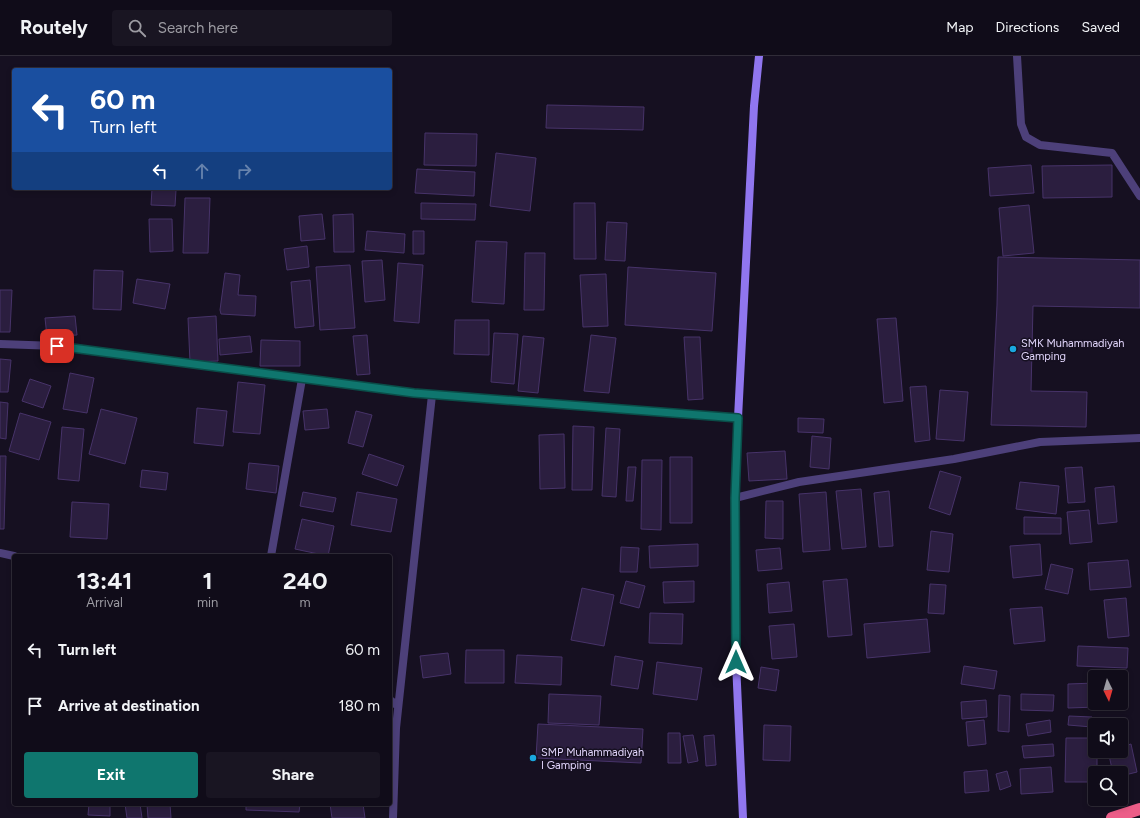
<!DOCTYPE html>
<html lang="en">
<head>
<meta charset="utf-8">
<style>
	body { margin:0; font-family:Figtree,sans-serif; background:#191522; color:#f1f3f6; height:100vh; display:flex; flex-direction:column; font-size:15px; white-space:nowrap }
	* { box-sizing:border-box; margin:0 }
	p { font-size:13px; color:#9c9ba2 }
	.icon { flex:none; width:22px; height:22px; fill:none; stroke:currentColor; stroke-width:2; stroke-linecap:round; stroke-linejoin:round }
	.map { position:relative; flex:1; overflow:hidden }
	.panel { position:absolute; left:12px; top:498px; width:380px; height:252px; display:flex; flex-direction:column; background:#100c19; border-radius:4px; box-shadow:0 2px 6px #0003,0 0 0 1px #302c38 }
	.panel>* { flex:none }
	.top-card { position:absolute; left:12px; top:12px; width:380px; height:122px; border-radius:4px; box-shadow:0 2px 6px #0003,0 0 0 1px #302c38; background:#1a4fa0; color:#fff; overflow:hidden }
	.needle { width:26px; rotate:175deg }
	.buttons { position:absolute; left:1088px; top:614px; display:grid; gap:8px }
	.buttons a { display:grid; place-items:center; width:40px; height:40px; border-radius:4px; background:#100c19; box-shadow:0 2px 6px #0003,0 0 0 1px #302c38; font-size:20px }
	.pin { position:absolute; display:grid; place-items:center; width:34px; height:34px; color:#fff; margin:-17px; border-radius:8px; box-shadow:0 2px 6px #0006 }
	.me { position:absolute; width:44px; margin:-22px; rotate:0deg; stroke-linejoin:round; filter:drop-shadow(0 0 3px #0008) }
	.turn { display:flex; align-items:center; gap:14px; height:84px; padding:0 12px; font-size:18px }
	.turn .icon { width:52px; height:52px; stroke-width:2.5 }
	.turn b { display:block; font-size:28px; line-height:34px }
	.lanes { display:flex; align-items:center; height:38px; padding:0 12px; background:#0003; justify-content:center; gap:20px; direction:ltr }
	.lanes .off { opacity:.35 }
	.eta { display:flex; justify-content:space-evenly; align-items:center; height:68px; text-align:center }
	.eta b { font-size:24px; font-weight:700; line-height:28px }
	.action { display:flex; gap:8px; margin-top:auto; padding:8px 12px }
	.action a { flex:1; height:46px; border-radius:4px; background:#0f766e; color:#fff; font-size:16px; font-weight:700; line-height:46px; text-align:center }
	.action a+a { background:#191522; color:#f1f3f6 }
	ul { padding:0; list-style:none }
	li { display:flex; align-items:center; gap:12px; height:56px; padding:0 12px }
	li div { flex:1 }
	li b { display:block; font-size:15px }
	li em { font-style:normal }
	header { display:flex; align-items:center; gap:24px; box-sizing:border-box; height:56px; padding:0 20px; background:#100c19; border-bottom:1px solid #302c38 }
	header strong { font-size:19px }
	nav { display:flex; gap:22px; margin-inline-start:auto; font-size:14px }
	.search { width:280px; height:36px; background:#191522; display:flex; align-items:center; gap:10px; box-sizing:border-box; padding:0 14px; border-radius:4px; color:#9c9ba2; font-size:15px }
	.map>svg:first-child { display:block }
	.building { fill:#2b1e3f; stroke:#473369 }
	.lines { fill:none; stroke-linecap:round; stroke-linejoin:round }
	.lane { stroke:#4d407a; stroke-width:8 }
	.street { stroke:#4d407a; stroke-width:8 }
	.secondary { stroke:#9076ef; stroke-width:8 }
	.highway { stroke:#ec5d88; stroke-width:12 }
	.route-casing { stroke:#0a4d48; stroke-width:10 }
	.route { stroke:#0f766e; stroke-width:7 }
	.poi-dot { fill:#1aa8e0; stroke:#161021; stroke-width:1.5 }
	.labels { text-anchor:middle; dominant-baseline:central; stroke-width:3; stroke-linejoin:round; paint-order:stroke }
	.poi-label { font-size:11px; fill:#e0d4fa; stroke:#161021; text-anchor:start }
</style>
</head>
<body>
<header>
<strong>Routely</strong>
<div class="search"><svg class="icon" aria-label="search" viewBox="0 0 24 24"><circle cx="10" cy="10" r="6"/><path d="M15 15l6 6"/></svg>Search here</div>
<nav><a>Map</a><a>Directions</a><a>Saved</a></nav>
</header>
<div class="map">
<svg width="1140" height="762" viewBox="0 0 1140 762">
	<rect width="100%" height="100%" fill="#161021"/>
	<path class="building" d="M547 49 644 51 643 74 546 72Z
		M425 77 477 78 476 110 424 109Z
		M496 97 536 102 530 155 490 150Z
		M1031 109 1034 137 990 140 988 112Z
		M1112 109V141L1043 142 1042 110Z
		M417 113 475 116 474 140 415 137Z
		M152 133 176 134 175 150 151 149Z
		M185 142H210L208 197H183Z
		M421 147 476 148 475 164 421 163Z
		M574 147H595L596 203H574Z
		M1029 149 1034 197 1003 200 999 152Z
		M322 158 325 183 301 185 299 160Z
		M353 158 354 196H334L333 159Z
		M149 163H172L173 195 150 196Z
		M607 166 627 167 625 205 605 204Z
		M367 175 405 178 404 197 365 194Z
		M413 175H424V198H413Z
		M476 185 507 186 504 248 472 246Z
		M307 190 309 211 287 214 284 193Z
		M525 197H545L544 254H524Z
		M998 201 1140 204V252L1033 250 1031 335 1087 336 1086 371 991 369 997 249Z
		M382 204 385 244 365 246 362 205Z
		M398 207 423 209 419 267 394 265Z
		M350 209 355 272 320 274 316 211Z
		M628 211 716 217 712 275 625 269Z
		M94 214 123 215 121 254 93 253Z
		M225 217 240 219 238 239 256 240 255 260 221 258 220 254Z
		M606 218 608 270 583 271 580 219Z
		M137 223 170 228 165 253 133 247Z
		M310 224 314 270 295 272 291 226Z
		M0 234H12L10 276H0Z
		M75 260 77 279 47 281 45 262Z
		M216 260 218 305 190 306 188 262Z
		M896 262 903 345 884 347 877 263Z
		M455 264H489V299L454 298Z
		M494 277 518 278 514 328 491 326Z
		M367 279 370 318 357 319 353 280Z
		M591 279 616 282 609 337 584 335Z
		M250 280 252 296 220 299 219 283Z
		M523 280 544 282 538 337 518 335Z
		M684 281H700L703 343 688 344Z
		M261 284 300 285V310H260Z
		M0 303 11 304 8 336H0Z
		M70 317 94 322 87 357 63 353Z
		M30 323 51 330 43 352 22 345Z
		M238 326 265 329 260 378 233 376Z
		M926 330 930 384 915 386 910 331Z
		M940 334 968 336 964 385 936 383Z
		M0 346 8 347 6 383 0 382Z
		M197 352 227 355 223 390 194 387Z
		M101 353 137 362 125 408 89 398Z
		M327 353 329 372 305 374 303 355Z
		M356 355 372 359 363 391 348 387Z
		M20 357 51 366 39 404 9 395Z
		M798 362 824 363 823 377 798 376Z
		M573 370 594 371 592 434H572Z
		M62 371 84 373 79 425 58 423Z
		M606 372 620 373 616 441 602 440Z
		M564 378 565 432 540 433 539 379Z
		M812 380 831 382 829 413 810 411Z
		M785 395 787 423 749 425 747 397Z
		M369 398 404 410 397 430 362 418Z
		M0 400H6L4 473H0Z
		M670 401H692V467H670Z
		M642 404H662L661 474 641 473Z
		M249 407 279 410 276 437 246 433Z
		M628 411H636L633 445H626Z
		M1082 411 1085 446 1068 447 1065 412Z
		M142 414 168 417 166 434 140 431Z
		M940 415 961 421 950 459 929 452Z
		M1020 426 1059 430 1056 458 1016 453Z
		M1114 430 1117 466 1098 468 1095 432Z
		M861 433 866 491 842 493 836 435Z
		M889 435 893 490 879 491 874 437Z
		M303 436 336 442 333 456 300 450Z
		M357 436 397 443 391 476 351 469Z
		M826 436 830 494 803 496 799 438Z
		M766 445H783V483L765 482Z
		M72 446 109 448 107 483 70 481Z
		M1089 454 1092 486 1070 488 1067 456Z
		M1024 461 1061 462V478H1024Z
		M302 463 334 470 328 500 295 493Z
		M931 475 953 478 949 516 927 514Z
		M698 488V510L650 512 649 490Z
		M1040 488 1042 519 1013 522 1010 490Z
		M621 491 639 492 637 516H620Z
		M780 492 782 513 758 515 756 494Z
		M1128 504 1131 531 1090 534 1088 507Z
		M1051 508 1073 513 1068 538 1045 533Z
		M847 523 852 579 828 581 823 525Z
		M626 525 645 530 639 552 620 547Z
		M694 525V546L664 547 663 526Z
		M789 526 792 555 769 557 767 528Z
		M930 528 946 529 944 558 928 557Z
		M582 532 614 539 604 590 571 584Z
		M1126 542 1129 580 1108 582 1104 544Z
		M1042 551 1045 585 1014 588 1010 553Z
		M650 557 683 558 682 588 649 587Z
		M927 563 930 596 867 602 864 568Z
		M794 568 797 601 772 603 769 570Z
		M1078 590 1128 592 1127 612 1077 610Z
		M466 594H504V627H465Z
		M448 597 451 618 423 622 420 600Z
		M517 599 562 601 561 629 515 627Z
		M615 600 643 605 638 633 611 629Z
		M657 606 702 612 697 644 653 638Z
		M964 610 997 615 994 633 961 628Z
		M761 611 779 614 776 635 758 632Z
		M1126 626 1127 650 1068 652V628L1095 627V647H1121V627Z
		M549 638 601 640 599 669 548 667Z
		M1021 638 1054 639 1053 655 1021 654Z
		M999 639 1010 640 1009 676 998 675Z
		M986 644 987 661 962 663 961 646Z
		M1069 660 1092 661V671L1068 669Z
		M984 664 986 688 968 690 966 666Z
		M1050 664 1051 676 1028 680 1026 668Z
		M538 668 643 673 641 707 536 702Z
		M764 669 791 670 790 705 763 704Z
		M668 677H680L681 707H668Z
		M693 679 698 705 688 707 683 680Z
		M714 679 716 709 706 710 704 680Z
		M1066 682H1095V695H1097V717H1095V726H1065Z
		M1053 688 1054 700 1024 702 1022 690Z
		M1131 688 1137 716 1121 720V717H1113L1108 695H1121V691Z
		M1051 711 1053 736 1021 738 1020 713Z
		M987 714 989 735 965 737 964 716Z
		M1007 715 1011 730 1000 734 996 718Z
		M89 748H110V760L88 759Z
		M125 748H140L142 762H127Z
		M147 748H170L171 762H148Z
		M246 748H300L299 756 246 754Z
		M330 748H363L365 762H332Z"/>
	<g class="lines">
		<path class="lane" d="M1017 0 1021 68 1026 81 1040 89 1112 97 1140 140
			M735 442 799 426 954 403 1040 386 1140 382
			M0 497 14 500
			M390 644 398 650
			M393 762 396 672 432 339"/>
		<path class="street" d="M0 288 57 290 414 337 738 362
			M271 500 302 323"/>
		<path class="secondary" d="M743 762 736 606 735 442 738 362 754 50 759 0"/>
		<path class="highway" d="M1112 762 1140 753"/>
	</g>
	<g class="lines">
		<defs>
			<path id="route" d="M57 290 414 337 738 362 735 442 736 606"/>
		</defs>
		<use href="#route" class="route-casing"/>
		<use href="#route" class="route"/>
	</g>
	<g class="poi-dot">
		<circle cx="1013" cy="293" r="4"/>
		<circle cx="533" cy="702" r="4"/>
	</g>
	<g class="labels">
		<g class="poi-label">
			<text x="1021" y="287">SMK Muhammadiyah<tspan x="1021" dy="13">Gamping</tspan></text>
			<text x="541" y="696">SMP Muhammadiyah<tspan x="541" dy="13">I Gamping</tspan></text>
		</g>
	</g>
</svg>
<div class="buttons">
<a><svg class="needle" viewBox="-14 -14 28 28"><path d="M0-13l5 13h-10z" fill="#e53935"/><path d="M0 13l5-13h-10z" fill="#9c9ba2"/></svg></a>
<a><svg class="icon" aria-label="sound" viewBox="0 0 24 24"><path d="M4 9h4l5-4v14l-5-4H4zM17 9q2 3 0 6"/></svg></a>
<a><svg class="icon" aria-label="search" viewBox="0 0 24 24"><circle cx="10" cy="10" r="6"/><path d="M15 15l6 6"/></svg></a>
</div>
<div class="pin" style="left:57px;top:290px;background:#d93025"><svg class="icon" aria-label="arrive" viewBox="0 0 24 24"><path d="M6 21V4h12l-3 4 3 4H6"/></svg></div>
<svg class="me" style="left:736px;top:606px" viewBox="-20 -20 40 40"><path d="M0-17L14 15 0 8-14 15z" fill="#0f766e" stroke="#fff" stroke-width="4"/></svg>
<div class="top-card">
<div class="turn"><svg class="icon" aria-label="left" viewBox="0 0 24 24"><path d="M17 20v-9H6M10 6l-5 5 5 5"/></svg><div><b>60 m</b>Turn left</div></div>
<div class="lanes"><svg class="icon" aria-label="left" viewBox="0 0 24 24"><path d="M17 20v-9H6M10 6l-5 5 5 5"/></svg><svg class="icon off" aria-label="ahead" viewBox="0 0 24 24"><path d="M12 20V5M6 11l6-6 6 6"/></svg><svg class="icon off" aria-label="right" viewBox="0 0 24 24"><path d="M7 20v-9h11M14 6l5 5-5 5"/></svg></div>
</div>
<section class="panel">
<div class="eta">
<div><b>13:41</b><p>Arrival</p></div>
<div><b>1</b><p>min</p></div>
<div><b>240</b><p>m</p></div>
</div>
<ul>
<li><svg class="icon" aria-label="left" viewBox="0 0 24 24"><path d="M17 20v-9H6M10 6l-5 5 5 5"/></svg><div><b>Turn left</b></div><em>60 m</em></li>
<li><svg class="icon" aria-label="arrive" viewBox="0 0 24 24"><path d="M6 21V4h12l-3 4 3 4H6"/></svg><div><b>Arrive at destination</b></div><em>180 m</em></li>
</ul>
<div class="action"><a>Exit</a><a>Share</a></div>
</section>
</div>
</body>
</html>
